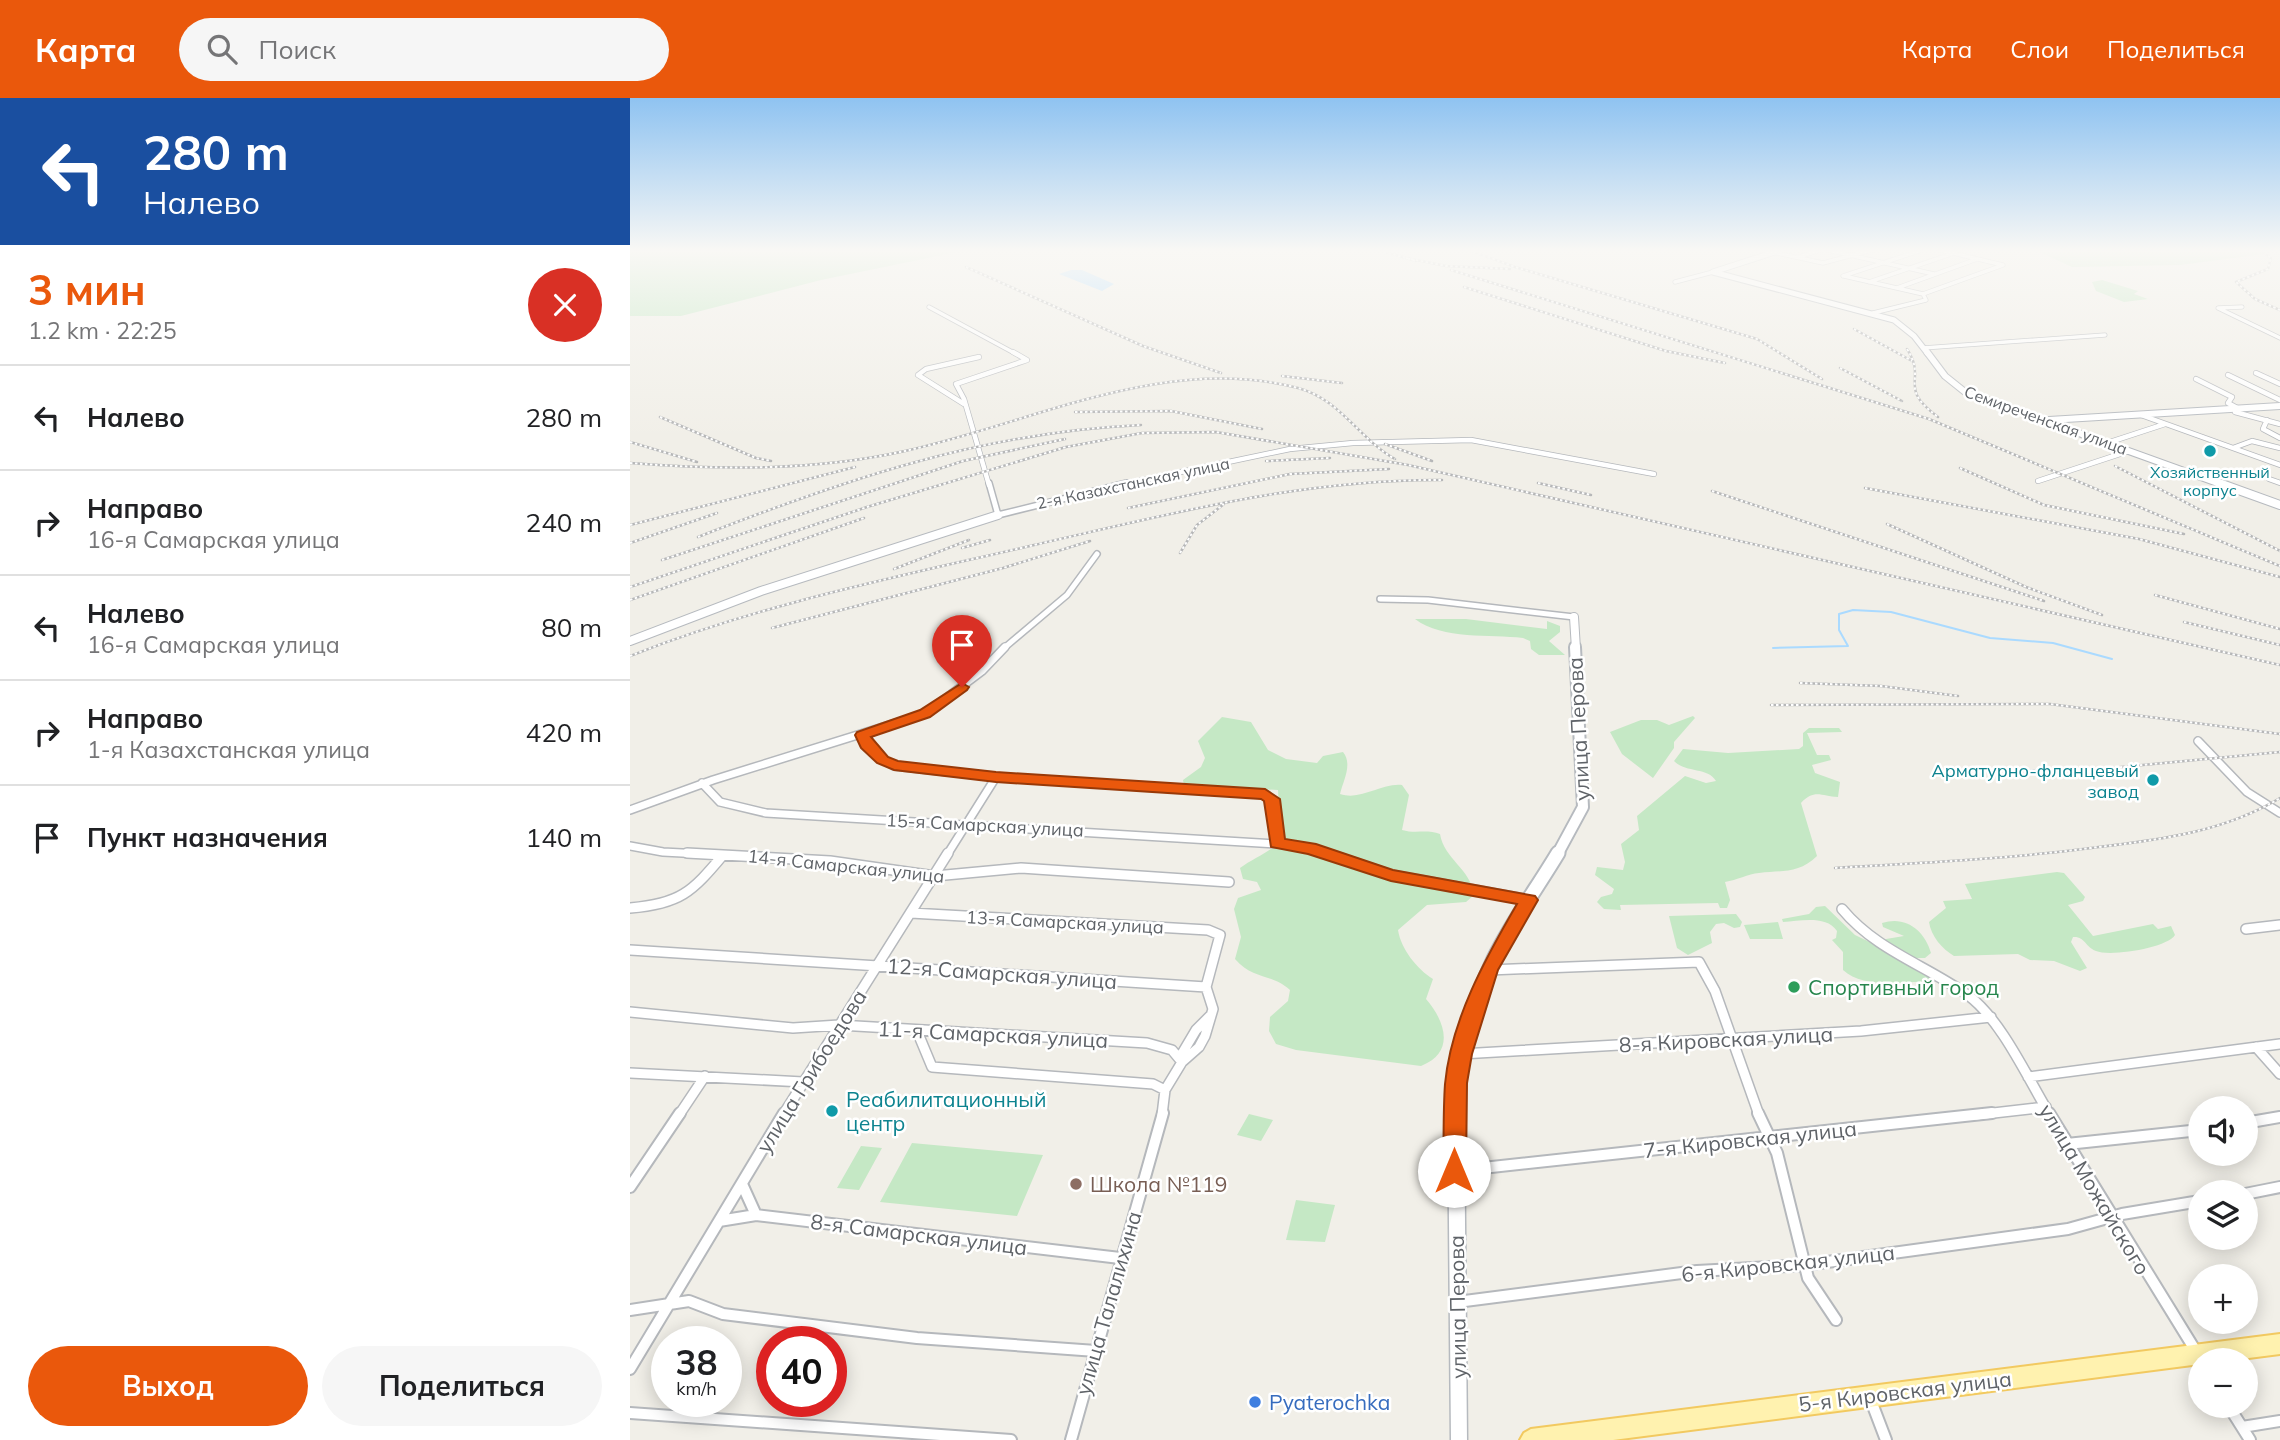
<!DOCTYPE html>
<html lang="ru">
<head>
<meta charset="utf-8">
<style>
	body { margin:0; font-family:Mulish,sans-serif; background:#f6f6f6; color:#202124; height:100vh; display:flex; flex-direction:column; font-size:26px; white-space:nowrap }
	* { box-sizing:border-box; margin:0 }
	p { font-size:23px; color:#757577 }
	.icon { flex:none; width:38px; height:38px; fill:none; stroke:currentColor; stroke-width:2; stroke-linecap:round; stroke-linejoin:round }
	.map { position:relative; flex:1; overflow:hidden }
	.drawer { display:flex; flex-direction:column; background:#fff; width:630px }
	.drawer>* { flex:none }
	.hud { background:#1a4fa0; color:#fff; overflow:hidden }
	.buttons { position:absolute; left:1558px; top:998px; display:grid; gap:14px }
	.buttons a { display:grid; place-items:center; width:70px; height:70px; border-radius:50%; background:#fff; box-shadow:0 4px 18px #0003; font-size:35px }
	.speed { position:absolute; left:21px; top:1228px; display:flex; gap:14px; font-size:35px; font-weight:700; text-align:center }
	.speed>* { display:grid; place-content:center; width:91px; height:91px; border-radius:50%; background:#fff; box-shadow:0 4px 18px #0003; line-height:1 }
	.speed small { font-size:18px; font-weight:400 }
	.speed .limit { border:10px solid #d22; background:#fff; color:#111 }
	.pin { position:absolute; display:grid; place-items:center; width:60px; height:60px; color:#fff; margin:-72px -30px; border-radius:50% 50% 50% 0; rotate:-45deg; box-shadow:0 0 7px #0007 }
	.pin .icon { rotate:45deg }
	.me { position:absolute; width:77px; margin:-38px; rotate:0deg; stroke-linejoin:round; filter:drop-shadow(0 0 5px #0008) }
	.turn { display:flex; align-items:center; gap:24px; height:147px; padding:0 28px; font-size:32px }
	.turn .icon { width:91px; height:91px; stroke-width:2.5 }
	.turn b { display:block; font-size:49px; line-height:60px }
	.round { display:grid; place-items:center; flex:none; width:74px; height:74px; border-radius:37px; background:#f6f6f6 }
	.overview { display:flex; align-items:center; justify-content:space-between; height:119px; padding:0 28px }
	h1 { font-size:42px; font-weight:700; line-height:52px; color:#ea580c }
	.action { display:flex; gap:14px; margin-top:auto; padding:14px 28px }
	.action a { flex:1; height:80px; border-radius:42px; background:#ea580c; color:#fff; font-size:28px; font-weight:700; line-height:80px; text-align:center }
	.action a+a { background:#f6f6f6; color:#202124 }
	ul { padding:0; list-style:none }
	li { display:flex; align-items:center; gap:21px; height:105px; padding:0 28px; border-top:2px solid #e0e0e0 }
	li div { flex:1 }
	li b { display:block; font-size:26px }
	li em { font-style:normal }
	header { display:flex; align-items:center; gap:42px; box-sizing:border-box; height:98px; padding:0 35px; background:#ea580c; color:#fff }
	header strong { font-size:33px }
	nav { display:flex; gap:38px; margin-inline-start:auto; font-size:24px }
	.search { width:490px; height:63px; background:#f6f6f6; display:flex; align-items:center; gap:18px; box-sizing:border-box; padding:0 24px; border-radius:38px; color:#757577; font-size:26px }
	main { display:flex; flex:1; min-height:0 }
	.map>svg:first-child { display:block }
	.green { fill:#c5e8c5 }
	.water { fill:#aadaff }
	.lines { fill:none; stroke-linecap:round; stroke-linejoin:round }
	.stream { stroke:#aadaff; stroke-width:2 }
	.street-far5-casing { stroke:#b5b8bc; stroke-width:5 }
	.street-far4-casing { stroke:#b5b8bc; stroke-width:6 }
	.street-far3-casing { stroke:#b5b8bc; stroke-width:8 }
	.street-far2-casing { stroke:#b5b8bc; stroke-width:10 }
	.street-far1-casing { stroke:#b5b8bc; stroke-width:12 }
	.street-casing { stroke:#b5b8bc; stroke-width:14 }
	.secondary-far5-casing { stroke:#b6babf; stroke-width:7 }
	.secondary-far4-casing { stroke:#b6babf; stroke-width:8 }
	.secondary-far3-casing { stroke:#b6babf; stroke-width:10 }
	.secondary-far2-casing { stroke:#b6babf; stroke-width:14 }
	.secondary-far1-casing { stroke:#b6babf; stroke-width:17 }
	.secondary-casing { stroke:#b6babf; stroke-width:19 }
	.primary-casing { stroke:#f2c960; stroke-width:4 }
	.street-far5 { stroke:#fff; stroke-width:3.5 }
	.street-far4 { stroke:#fff; stroke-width:4.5 }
	.street-far3 { stroke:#fff; stroke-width:5 }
	.street-far2 { stroke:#fff; stroke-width:7 }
	.street-far1 { stroke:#fff; stroke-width:9 }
	.street { stroke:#fff; stroke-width:10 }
	.secondary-far5 { stroke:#fff; stroke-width:5 }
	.secondary-far4 { stroke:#fff; stroke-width:6 }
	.secondary-far3 { stroke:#fff; stroke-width:8 }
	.secondary-far2 { stroke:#fff; stroke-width:10 }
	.secondary-far1 { stroke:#fff; stroke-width:13 }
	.secondary { stroke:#fff; stroke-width:16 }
	.primary { fill:#fff2af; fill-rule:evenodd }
	.rail-casing { stroke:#b6b7b8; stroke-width:2.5 }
	.rail { stroke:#fff; stroke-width:2; stroke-dasharray:2.5; stroke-linecap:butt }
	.route { fill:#ea580c; stroke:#983908; stroke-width:2 }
	.culture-dot { fill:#0f9aa8; stroke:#fff; stroke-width:2.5 }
	.leisure-dot { fill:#2e9e5b; stroke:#fff; stroke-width:2.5 }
	.education-dot { fill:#8d6e63; stroke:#fff; stroke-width:2.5 }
	.shop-dot { fill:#3f7fe0; stroke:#fff; stroke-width:2.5 }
	.labels { text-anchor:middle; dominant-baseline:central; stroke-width:5; stroke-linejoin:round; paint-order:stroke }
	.far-street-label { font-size:16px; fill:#5f6368; stroke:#fff }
	.far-culture-label { font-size:16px; fill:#0d838f; stroke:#fff }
	.culture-label { font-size:18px; fill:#0d838f; stroke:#fff; text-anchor:end }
	.street-label { font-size:18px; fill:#5f6368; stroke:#fff }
	.near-street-label { font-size:21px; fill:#5f6368; stroke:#fff }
	.near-leisure-label { font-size:21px; fill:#27864d; stroke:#fff; text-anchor:start }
	.near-culture-label { font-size:21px; fill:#0d838f; stroke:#fff; text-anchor:start }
	.near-education-label { font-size:21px; fill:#785e54; stroke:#fff; text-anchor:start }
	.near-shop-label { font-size:21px; fill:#366cbe; stroke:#fff; text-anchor:start }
</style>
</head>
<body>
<header>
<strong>Карта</strong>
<div class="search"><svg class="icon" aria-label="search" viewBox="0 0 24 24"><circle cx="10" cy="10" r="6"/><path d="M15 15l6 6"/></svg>Поиск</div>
<nav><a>Карта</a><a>Слои</a><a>Поделиться</a></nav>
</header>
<main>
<section class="drawer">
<div class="hud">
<div class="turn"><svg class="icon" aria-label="left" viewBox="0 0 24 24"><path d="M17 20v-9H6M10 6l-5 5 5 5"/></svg><div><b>280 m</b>Налево</div></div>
</div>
<div class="overview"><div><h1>3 мин</h1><p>1.2 km · 22:25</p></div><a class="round" style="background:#d93025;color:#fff"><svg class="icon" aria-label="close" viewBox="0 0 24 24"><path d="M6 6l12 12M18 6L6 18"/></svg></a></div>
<ul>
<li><svg class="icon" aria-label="left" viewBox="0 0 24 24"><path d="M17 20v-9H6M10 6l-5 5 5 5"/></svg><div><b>Налево</b></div><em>280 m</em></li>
<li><svg class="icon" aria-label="right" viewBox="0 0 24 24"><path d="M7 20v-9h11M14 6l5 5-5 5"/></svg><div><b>Направо</b><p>16-я Самарская улица</p></div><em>240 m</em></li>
<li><svg class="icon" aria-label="left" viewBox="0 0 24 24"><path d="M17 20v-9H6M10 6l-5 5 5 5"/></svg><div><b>Налево</b><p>16-я Самарская улица</p></div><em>80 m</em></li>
<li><svg class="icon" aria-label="right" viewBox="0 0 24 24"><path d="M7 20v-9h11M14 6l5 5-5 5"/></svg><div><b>Направо</b><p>1-я Казахстанская улица</p></div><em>420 m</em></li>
<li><svg class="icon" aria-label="arrive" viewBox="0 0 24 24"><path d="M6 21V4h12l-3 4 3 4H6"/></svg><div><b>Пункт назначения</b></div><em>140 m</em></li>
</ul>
<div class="action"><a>Выход</a><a>Поделиться</a></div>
</section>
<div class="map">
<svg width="1650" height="1342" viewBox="0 0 1650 1342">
	<rect width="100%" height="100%" fill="#f1efe8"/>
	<path class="green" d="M0 152H337L191 182 51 218H0Z
		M1405 152H1626L1635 156 1550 167 1442 169Z
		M1472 182 1508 193 1504 196 1518 201 1494 204 1466 193 1462 184Z
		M785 521H836L917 531V523L930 528V534L919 543 935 557H909L901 551 900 543 893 540C860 536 813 542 785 521Z
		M1063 618 1065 620 1044 644V650L1023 680 992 656 980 634 1011 622H1027L1039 627Z
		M592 619 621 624 638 652 656 661 687 665 693 658 713 654C723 666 713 683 710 696 732 703 750 685 772 687L779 697 772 732C785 736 797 731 810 736 814 761 841 771 844 797L836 804 797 807 768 832C771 851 787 871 803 881L796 901C816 924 825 955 791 968L666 952 646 946 639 933 640 919 658 903 660 892C641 875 623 882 605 861L611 839 604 811 608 800 631 792 627 784 613 781 610 770C623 760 641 754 651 742L648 692 554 687 553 682 571 669 575 660 568 643Z
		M1179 630H1209L1212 634 1177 635 1187 657H1199L1201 662 1182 667 1185 675 1210 684 1208 699C1192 699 1185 690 1171 705L1187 758C1169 776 1152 772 1129 775 1118 776 1107 782 1095 784L1100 802 1097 810H1090L1088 805 990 807 991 812 974 811 967 804 971 799 982 796 984 791 965 777 967 769 993 772 995 764 991 746 1009 732 1007 718 1055 678 1076 685 1086 683C1078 669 1055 675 1044 663L1053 651 1098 655 1169 651 1173 648V635Z
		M1427 774 1434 775 1455 799 1453 803 1438 807 1463 838 1523 826 1528 831 1541 828 1545 837C1537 850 1480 859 1466 853 1455 849 1455 838 1443 839L1441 844 1457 870 1450 873 1424 863 1400 862 1388 856 1324 858C1312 851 1301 838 1299 824L1316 810 1313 803 1342 801 1335 786Z
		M1195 808 1225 837 1250 849 1256 841 1274 838 1253 829 1252 825C1276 817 1295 833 1301 855L1295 860H1280L1305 883C1279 883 1234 892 1213 872V854L1202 842 1206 840 1207 833C1196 817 1171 823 1153 824L1152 821 1179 816 1186 809Z
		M1106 816 1112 824 1110 829 1104 830 1094 825 1086 826 1080 834 1082 845 1058 857 1047 850 1039 818Z
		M1148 824 1153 841H1120L1114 827Z
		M619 1016 643 1022 631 1043 607 1037Z
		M282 1045 413 1057 387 1118 250 1104Z
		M231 1048 252 1050 229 1092 207 1090Z
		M666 1102 705 1107 695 1144 656 1142Z"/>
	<path class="water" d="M441 172H452L484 186 472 193 429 176Z"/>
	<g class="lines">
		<path class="stream" d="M1143 550 1218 548 1209 532V516L1223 512 1261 514 1360 540 1423 545 1482 561"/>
		<defs>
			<path id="street-far5" d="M1197 152 1304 176
				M1310 152 1373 167
				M1142 154 1193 165 1242 152
				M1168 159 1191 152
				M1213 178 1292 152
				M1214 178 1293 196
				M1045 184 1083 174
				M1239 184 1324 155
				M1267 190 1347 161
				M1293 196 1373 167
				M299 209 386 256
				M1612 209 1588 210 1650 240
				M1243 215 1296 202 1293 196
				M1293 250 1475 237"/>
			<path id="street-far4" d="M1626 275 1650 286
				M1598 277 1650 302
				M1566 281 1602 299 1598 305 1609 311
				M334 306 288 277 296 271 349 259
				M1605 314 1650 326
				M1511 317 1650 367
				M1637 322 1633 331 1650 340
				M1477 345 1535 326
				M1603 350 1622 343 1650 350
				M1639 381 1650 385
				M1408 383 1499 353
				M359 387 334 301 326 286 397 262 383 254
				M489 387 660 351 723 345 841 342 1024 376"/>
			<path id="street-far3" d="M359 385 368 417 497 385
				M750 501 798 502 944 519
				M373 551 437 497 467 456"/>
			<path id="street-far2" d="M232 637 245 656 264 668 366 679 635 696 642 701 647 745
				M1568 643 1617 694 1650 715
				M72 685 90 704 136 715 664 747 701 757
				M0 712 83 682 295 616 352 573 375 549
				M0 748 33 754 90 757
				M317 757 366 679"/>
			<path id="street-far1" d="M57 755 200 763 305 778 391 770 599 784
				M695 755 761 777 899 802
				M0 810C50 806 62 794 93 757
				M1212 811C1247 853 1296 867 1339 898 1372 923 1398 981 1420 1017
				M281 815 578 832 590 837 576 889 583 911 575 938 569 949 552 964 535 992 532 1017
				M1616 831 1650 827
				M0 852 576 889
				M859 872 1069 864 1085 893 1129 1017
				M0 914 163 930 209 927 517 945 542 952 552 964
				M287 933 302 969 523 986 535 992
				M1626 949 1650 976
				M831 956 1231 933 1361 919
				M550 959 566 932 580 918
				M0 975 173 984
				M1398 979 1650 946
				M49 1017 75 978
				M153 1017 318 755
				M1346 1017 1416 1009"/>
			<path id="street" d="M1128 1015 1147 1055 1178 1180 1206 1222
				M1419 1015 1567 1255
				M1615 1025 1650 1019
				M1437 1046 1570 1032
				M825 1073 1362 1015
				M112 1086 126 1117
				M0 1089 50 1015
				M1615 1096 1650 1089
				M89 1123 126 1117 490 1160
				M827 1204 1067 1173 1175 1167 1438 1131 1492 1116 1570 1103
				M0 1212 59 1203 93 1216 287 1240 466 1253
				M0 1271 154 1015
				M1240 1300 1256 1342
				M1598 1307 1620 1342
				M0 1315 381 1342
				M1612 1329 1650 1323
				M441 1342 533 1015"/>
			<path id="secondary-far5" d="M1083 174 1264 222 1284 238 1298 256
				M1083 174 1151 152"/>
			<path id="secondary-far4" d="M1297 254 1315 278 1335 294 1593 387
				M1419 322 1650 308"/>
			<path id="secondary-far3" d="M1589 385 1650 407
				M944 519 946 551
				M0 543 131 493 368 417"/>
			<path id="secondary-far2" d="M927 757 953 709 945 549"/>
			<path id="secondary-far1" d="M826 1017C826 966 842 907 864 861 882 824 907 790 928 755"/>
			<path id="secondary" d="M826 1015 829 1342"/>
			<path id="primary" d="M1650 1236V1256L1603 1262H1570V1266L983 1342H890L894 1335 901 1331Z"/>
		</defs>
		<use href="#street-far5" class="street-far5-casing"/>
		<use href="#street-far4" class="street-far4-casing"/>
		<use href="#street-far3" class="street-far3-casing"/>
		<use href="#street-far2" class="street-far2-casing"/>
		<use href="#street-far1" class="street-far1-casing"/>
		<use href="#street" class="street-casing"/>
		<use href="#secondary-far5" class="secondary-far5-casing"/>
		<use href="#secondary-far4" class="secondary-far4-casing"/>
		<use href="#secondary-far3" class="secondary-far3-casing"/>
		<use href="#secondary-far2" class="secondary-far2-casing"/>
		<use href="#secondary-far1" class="secondary-far1-casing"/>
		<use href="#secondary" class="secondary-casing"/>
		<use href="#primary" class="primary-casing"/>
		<use href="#street-far5" class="street-far5"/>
		<use href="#street-far4" class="street-far4"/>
		<use href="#street-far3" class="street-far3"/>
		<use href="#street-far2" class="street-far2"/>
		<use href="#street-far1" class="street-far1"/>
		<use href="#street" class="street"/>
		<use href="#secondary-far5" class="secondary-far5"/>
		<use href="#secondary-far4" class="secondary-far4"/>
		<use href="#secondary-far3" class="secondary-far3"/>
		<use href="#secondary-far2" class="secondary-far2"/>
		<use href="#secondary-far1" class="secondary-far1"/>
		<use href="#secondary" class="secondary"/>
		<use href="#primary" class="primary"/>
		<defs>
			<path id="rail" d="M749 152 786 163
				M839 152 885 169 1127 241 1192 281
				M1630 152 1641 160 1638 171 1606 184 1625 201 1650 212
				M776 160 816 168 880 171
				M336 169 513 248 591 275
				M821 172 1299 321 1650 468
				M834 189 1036 253 1095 265
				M1224 231 1282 263
				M1277 251C1298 283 1266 288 1308 319
				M1210 270 1272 303
				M652 278 712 285
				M445 314 541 313 632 331
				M30 319 126 360 141 363
				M0 344 67 364
				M755 346 802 363
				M636 363 700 360
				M0 365C91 372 185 373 275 353 403 325 534 255 668 290 710 301 729 341 765 361
				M1485 368 1650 453
				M1330 370 1414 407 1554 436
				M908 385 961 397
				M1235 390 1509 441 1650 479
				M1082 393 1414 503
				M498 410 660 376 759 371
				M1257 426 1396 489 1472 517
				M0 427 225 369
				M68 439C214 382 353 334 511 327
				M0 445 87 415
				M332 450 360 442
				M550 455 567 427 594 406
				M32 462 333 363 435 341
				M264 471 339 442
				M0 489 237 409 436 349 512 335 586 334 778 367 1650 567
				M1525 497 1650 531
				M0 502 234 420
				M1554 524 1650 547
				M142 530 373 470 460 443
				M0 558C131 506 267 479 404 447 540 416 671 381 812 382
				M1170 585 1251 588 1328 598
				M1141 607 1420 606 1650 636
				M1390 673 1481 670 1650 654
				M1205 770C1290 765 1376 761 1461 750 1527 742 1592 735 1650 700"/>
		</defs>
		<use href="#rail" class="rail-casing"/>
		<use href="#rail" class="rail"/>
	</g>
	<linearGradient id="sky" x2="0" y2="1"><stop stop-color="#8fc3f1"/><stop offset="0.45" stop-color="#f9f8f5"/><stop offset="1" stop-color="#f9f8f5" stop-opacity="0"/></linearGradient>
	<rect width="1650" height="340" fill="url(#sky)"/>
	<path class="route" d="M332 585 339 589 337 592 300 619 241 639 258 659 268 663 366 674 635 691 650 701 655 741 686 746 763 772 905 798 908 802 868 872 842 956 837 985 836 1073 833 1080 824 1083 816 1080 813 1073C814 1044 813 1015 815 986 821 922 855 861 887 806L761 783 678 756 641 749 634 703 631 701 366 684 264 672 247 665 231 650 225 637 227 634 290 612Z"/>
	<g class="culture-dot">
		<circle cx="1580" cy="353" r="7"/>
		<circle cx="1523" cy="682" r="7"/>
		<circle cx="202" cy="1013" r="7"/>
	</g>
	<circle class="leisure-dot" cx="1164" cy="889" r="7"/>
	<circle class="education-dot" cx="446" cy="1086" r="7"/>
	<circle class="shop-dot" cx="625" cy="1304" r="7"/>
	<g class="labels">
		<g class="far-street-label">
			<text transform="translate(1416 322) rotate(20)">Семиреченская улица</text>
			<text transform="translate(503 385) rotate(-12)">2-я Казахстанская улица</text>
		</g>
		<g class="far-culture-label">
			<text x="1580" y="374">Хозяйственный<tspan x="1580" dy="18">корпус</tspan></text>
		</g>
		<g class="culture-label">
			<text x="1509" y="672">Арматурно-фланцевый<tspan x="1509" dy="21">завод</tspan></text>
		</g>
		<g class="street-label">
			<text transform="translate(355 727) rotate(3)">15-я Самарская улица</text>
			<text transform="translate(216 768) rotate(6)">14-я Самарская улица</text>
			<text transform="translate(435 824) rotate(3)">13-я Самарская улица</text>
		</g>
		<g class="near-street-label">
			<text transform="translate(948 631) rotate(-93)">улица Перова</text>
			<text transform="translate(372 875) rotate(4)">12-я Самарская улица</text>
			<text transform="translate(363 936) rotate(3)">11-я Самарская улица</text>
			<text transform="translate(1096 941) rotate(-3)">8-я Кировская улица</text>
			<text transform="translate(181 973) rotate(-58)">улица Грибоедова</text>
			<text transform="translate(1120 1041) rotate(-6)">7-я Кировская улица</text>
			<text transform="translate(1465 1091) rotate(59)">улица Можайского</text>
			<text transform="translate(289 1136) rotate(7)">8-я Самарская улица</text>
			<text transform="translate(1158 1165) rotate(-6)">6-я Кировская улица</text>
			<text transform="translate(478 1205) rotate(-74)">улица Талалихина</text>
			<text transform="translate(827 1209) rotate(-91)">улица Перова</text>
			<text transform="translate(1275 1293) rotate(-7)">5-я Кировская улица</text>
		</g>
		<g class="near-leisure-label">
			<text x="1178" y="889">Спортивный город</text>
		</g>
		<g class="near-culture-label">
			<text x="216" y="1001">Реабилитационный<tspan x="216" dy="24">центр</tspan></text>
		</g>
		<g class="near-education-label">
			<text x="460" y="1086">Школа №119</text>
		</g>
		<g class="near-shop-label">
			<text x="639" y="1304">Pyaterochka</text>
		</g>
	</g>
</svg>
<div class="buttons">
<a><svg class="icon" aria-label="sound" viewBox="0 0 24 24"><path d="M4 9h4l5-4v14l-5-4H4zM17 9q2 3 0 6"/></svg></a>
<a><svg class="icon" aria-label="layers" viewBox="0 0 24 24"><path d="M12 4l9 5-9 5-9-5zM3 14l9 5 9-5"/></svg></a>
<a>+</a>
<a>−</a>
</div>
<div class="speed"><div>38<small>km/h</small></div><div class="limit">40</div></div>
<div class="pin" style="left:332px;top:589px;background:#d93025"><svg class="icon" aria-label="arrive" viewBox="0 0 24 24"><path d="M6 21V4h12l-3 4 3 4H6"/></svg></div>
<svg class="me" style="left:824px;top:1073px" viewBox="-20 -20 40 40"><circle r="19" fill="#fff"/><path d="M0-13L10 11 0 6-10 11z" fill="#ea580c"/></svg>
</div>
</main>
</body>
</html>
